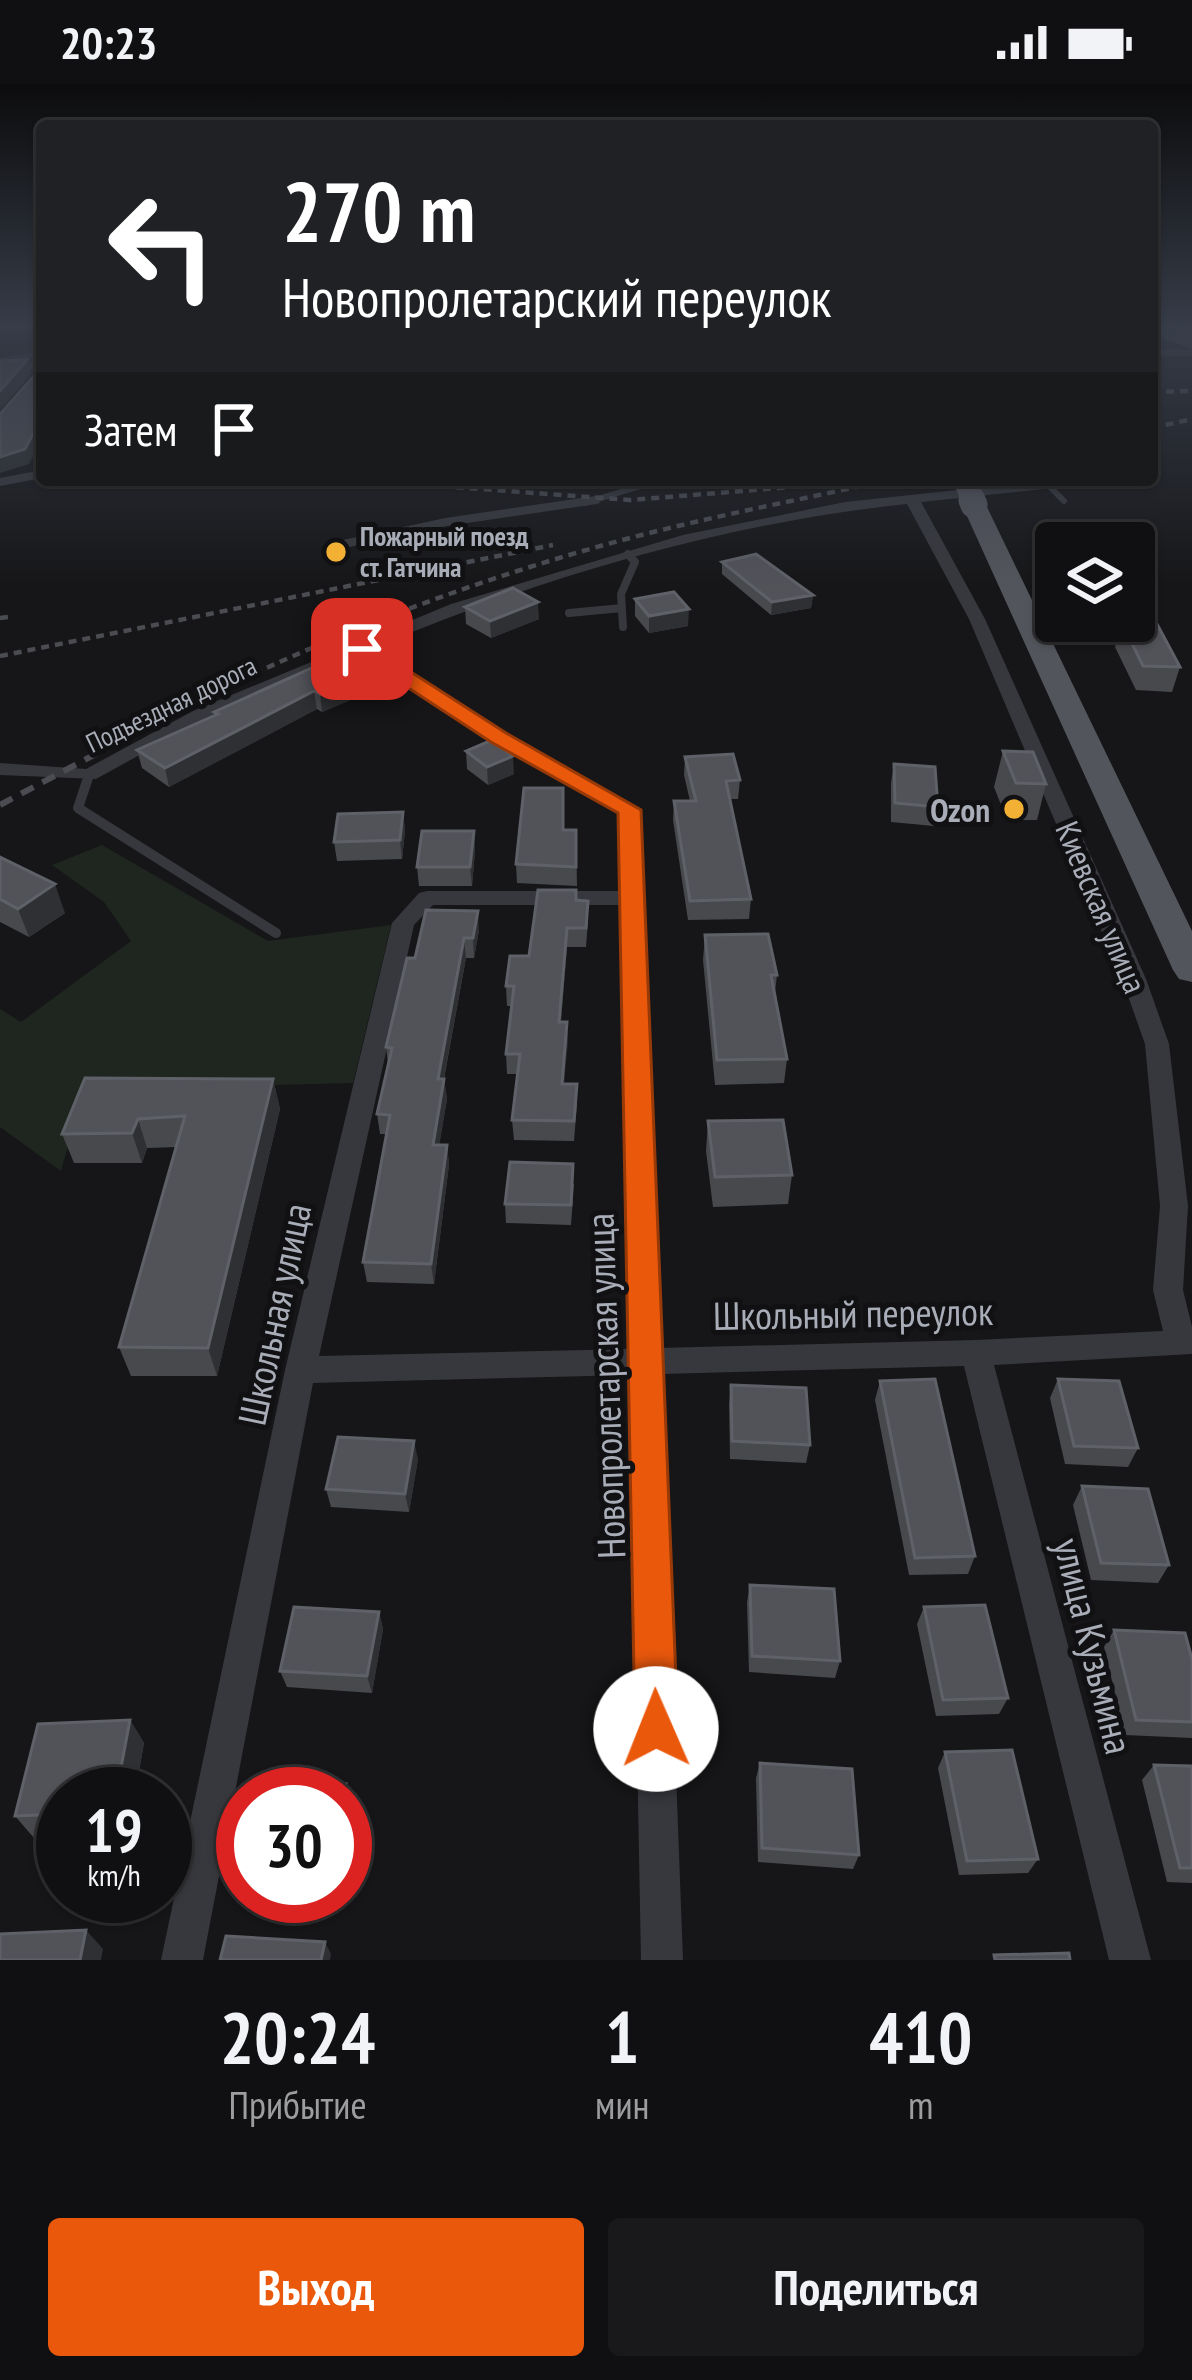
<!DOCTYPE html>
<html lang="ru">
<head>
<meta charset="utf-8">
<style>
	body { margin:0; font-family:"PT Sans Narrow",sans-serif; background:#19191b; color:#f1f3f6; height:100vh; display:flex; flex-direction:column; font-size:45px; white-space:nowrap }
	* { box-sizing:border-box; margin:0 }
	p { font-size:39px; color:#9c9d9f }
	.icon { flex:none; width:66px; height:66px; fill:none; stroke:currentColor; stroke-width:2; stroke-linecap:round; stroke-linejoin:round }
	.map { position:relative; height:1876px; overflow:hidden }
	.details { display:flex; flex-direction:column; background:#101012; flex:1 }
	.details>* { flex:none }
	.top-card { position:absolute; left:36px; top:36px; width:1122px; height:366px; border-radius:12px; box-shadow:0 3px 9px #0004,0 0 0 3px #303032; background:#202124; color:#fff; overflow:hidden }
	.buttons { position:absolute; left:1035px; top:438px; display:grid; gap:24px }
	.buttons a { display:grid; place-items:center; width:120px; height:120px; border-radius:12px; background:#101012; box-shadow:0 3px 9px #0004,0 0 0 3px #303032; font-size:60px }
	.speed { position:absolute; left:36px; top:1683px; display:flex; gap:24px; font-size:60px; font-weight:700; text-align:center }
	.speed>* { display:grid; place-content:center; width:156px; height:156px; border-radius:50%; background:#101012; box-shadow:0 3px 9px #0004,0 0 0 3px #303032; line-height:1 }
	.speed small { font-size:30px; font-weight:400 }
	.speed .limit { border:18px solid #d22; background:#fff; color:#111 }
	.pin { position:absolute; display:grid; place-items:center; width:102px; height:102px; color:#fff; margin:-51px; border-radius:24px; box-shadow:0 6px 18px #0006 }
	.me { position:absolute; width:132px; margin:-66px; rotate:359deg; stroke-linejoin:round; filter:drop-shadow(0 0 9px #0008) }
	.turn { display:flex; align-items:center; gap:42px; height:252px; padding:0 48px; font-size:54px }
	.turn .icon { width:156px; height:156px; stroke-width:2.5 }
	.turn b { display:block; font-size:84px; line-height:102px }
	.then { display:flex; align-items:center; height:114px; padding:0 48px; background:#0003; gap:24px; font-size:45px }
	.eta { display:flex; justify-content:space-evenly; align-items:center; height:204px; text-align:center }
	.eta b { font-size:72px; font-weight:800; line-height:84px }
	.cta { display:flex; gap:24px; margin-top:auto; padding:24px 48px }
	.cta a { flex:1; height:138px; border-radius:12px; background:#ea580c; color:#fff; font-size:48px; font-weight:800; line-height:138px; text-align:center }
	.cta a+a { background:#19191b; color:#f1f3f6 }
	.status { display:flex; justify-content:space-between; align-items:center; height:84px; padding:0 60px; background:#101012; direction:ltr }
	.status svg { height:33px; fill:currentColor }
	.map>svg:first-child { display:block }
	.green { fill:#1e261f }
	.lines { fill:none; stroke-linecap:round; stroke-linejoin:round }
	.stream { stroke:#2c353c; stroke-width:4.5 }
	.lane-far2 { stroke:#37383d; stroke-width:6 }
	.lane-far1 { stroke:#37383d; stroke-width:8 }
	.lane { stroke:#37383d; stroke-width:10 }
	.street { fill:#37383d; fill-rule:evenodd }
	.primary { fill:#53555c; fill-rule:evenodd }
	.rail-far1 { stroke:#4a4c52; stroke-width:4.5; stroke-dasharray:8 6; stroke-linecap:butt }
	.rail { stroke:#4a4c52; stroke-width:6; stroke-dasharray:14 10; stroke-linecap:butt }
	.primary-bridge-far1 { stroke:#53555c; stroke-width:20 }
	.primary-bridge { stroke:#53555c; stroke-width:27 }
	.wall { fill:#47494d }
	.shaded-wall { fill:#2f3033 }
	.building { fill:#525359; stroke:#5f6168; stroke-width:3 }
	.route { fill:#ea580c; stroke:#983908; stroke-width:3 }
	.poi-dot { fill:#f2b134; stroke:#111113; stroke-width:4.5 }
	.labels { text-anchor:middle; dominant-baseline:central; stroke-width:10; stroke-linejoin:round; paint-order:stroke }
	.far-poi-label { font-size:27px; font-weight:bold; fill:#a8adb8; stroke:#111113; text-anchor:start }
	.far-street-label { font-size:27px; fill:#a8adb8; stroke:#111113 }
	.poi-label { font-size:33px; font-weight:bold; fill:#a8adb8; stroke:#111113; text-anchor:end }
	.street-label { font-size:33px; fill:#a8adb8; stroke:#111113 }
	.near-street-label { font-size:39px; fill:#a8adb8; stroke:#111113 }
</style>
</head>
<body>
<div class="status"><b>20:23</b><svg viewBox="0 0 49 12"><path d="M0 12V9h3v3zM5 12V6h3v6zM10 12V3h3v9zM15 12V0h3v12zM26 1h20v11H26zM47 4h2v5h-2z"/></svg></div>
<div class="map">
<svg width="1192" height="1876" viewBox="0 0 1192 1876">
	<rect width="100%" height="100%" fill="#161618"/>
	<path class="green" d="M102 761 268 857 391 841 353 999 117 1005 80 1020 61 1087 0 1043V925L21 938 131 857 104 818 52 781Z"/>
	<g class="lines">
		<path class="stream" d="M0 276 42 269"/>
		<path class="lane-far2" d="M1049 402 1064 417
			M585 419 660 396"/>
		<path class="lane-far1" d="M330 463 446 438 596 416
			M569 529 622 524
			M623 543 621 510 635 478 628 470"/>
		<path class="lane" d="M89 691 78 724 276 849"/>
		<path class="street" d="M1152 265 1192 266V272L1152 271Z
			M42 278V284L0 289V281Z
			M42 386V394L0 402V394Z
			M1051 396H1097L1090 400 921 418 985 535 1146 895 1169 960 1188 1122 1183 1206 1192 1243V1270L994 1281 1151 1876H1109L964 1282 661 1290 683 1876H641L630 1291 313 1299 203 1876H161L285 1286 392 839 419 809 427 807H621L620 729 492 657 359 570 205 635 96 695 0 691V679L86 685 193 627 451 520 683 451 845 418ZM907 420 969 535 1122 895 1145 960 1160 1122 1153 1206 1163 1247 976 1256 660 1264 640 726 506 649 373 564C542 493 725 439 907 420ZM433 821H622L630 1265 319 1272 414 841Z"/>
		<path class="primary" d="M974 414 986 421 1192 847V898L1179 895 1173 886 962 421Z"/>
		<path class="rail-far1" d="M1152 308 1192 307
			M1152 344 1192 335
			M358 396 630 416 791 403
			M0 534 8 533
			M0 572 553 461
			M129 652C280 571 439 507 604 461 697 435 794 417 889 396"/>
		<path class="rail" d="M0 721 135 649"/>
		<path class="primary-bridge-far1" d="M963 396 973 419"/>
		<path class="primary-bridge" d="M972 416 974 421"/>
	</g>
	<path class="wall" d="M1152 240H1192V265L1152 250Z
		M722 478 813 511 811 524 771 531 722 490Z
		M635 515 688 542 649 549 635 532Z
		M465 523 539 535 491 554 466 540Z
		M1122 539 1180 583 1172 608 1136 606 1115 563Z
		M353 596 355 614 322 628 317 625 169 703 142 684 137 666 215 631 214 628Z
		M466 667 514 690 488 701 467 685Z
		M1003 667 1046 700 1037 736H1007L994 703Z
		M685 673 740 696 738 715H730L751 815 749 835 688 836 673 736 674 717H690L684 691Z
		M894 680 938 723 934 742 891 738V699Z
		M403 728 405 747 402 775 337 777 334 758Z
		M564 746H576L577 802 517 799 516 780Z
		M474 747 475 766 472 802H419L417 783Z
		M0 773 65 829 29 853 0 838Z
		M576 816 588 836 586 863H567L561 938H567L564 1000 577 1020 574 1057 514 1056 512 1036 518 990H507L506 970 512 922H507L506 902Z
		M479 846 474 874H466L444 995 447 1015 439 1061H447L449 1081 434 1200 367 1198 363 1178 386 1050H380L377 1030 388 980 386 963 415 874Z
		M705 851 777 891 775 908 787 975 784 999 715 1001 703 876Z
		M273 995 280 1025 217 1292H131L119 1263 177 1063 147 1064 142 1079H74L62 1050Z
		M708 1037 792 1091 788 1120 713 1123 706 1067Z
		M574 1100 571 1141 506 1139 505 1120Z
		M1058 1295 1138 1364 1128 1383 1065 1380 1050 1314Z
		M880 1297 975 1472 968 1490 909 1491 875 1316Z
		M731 1301 810 1361 806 1379 730 1375 729 1320Z
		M418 1375 409 1428 331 1423 326 1405Z
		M1082 1402 1169 1481 1158 1499 1091 1496 1073 1421Z
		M750 1501 840 1577 835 1594 749 1588 747 1518Z
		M924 1523 1008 1614 999 1630 936 1632 917 1540Z
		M379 1528 383 1545 372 1609 287 1603 280 1587Z
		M1114 1546 1192 1575V1654L1125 1651 1104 1563Z
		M130 1636 144 1659 135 1710H63V1752L34 1754 15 1732Z
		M945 1668 1038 1775 1028 1789 959 1791 938 1684Z
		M760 1679 859 1771 853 1785 758 1778 756 1694Z
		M1154 1681 1192 1682V1799L1167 1798 1142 1696Z"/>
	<path class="shaded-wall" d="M27 276 31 290 0 326V307Z
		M42 333V355L29 380 0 389V373Z
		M813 511 811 524 771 531 772 518Z
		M538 518 539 535 491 554 490 537Z
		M689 525 688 542 649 549V532Z
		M353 596 355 614 322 628 320 610Z
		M314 607 317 625 169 703 165 684Z
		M513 672 514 690 488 701 487 683Z
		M403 728 405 747 402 775 400 756Z
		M474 747 475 766 472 802 470 783Z
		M55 800 65 829 29 853 18 825Z
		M478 827 479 846 474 874 473 854Z
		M567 844V863L559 958V938Z
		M464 854 466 874 440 1015 438 995Z
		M567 938 568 958 562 1020V1000Z
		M273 995 280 1025 217 1292 208 1264Z
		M444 995 447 1015 436 1081 433 1061Z
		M138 1035 147 1064 142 1079 132 1049Z
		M447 1061 449 1081 434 1200 431 1180Z
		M414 1357 418 1375 409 1428 405 1410Z
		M379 1528 383 1545 372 1609 367 1592Z
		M130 1636 144 1659 135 1710H116Z
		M346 1700 351 1715 345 1751V1710Z
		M86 1846 103 1865 101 1876H80Z
		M325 1858 331 1870 330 1876H321Z"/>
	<path class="building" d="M1164 240H1192V251Z
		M27 276 0 307V277Z
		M42 283V333L25 365 0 373V330Z
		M756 470 813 511 772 518 722 478Z
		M513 504 538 518 490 537 465 523Z
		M674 508 689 525 649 532 635 515Z
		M1122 539 1157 540 1180 583 1143 582Z
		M323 579 353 596 320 610 314 607 165 684 137 666 218 630 214 628Z
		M492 656 513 672 487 683 466 667Z
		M1003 667 1033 668 1046 700 1016 699Z
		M733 670 740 696 726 697 751 815 690 817 674 717H696L685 673Z
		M894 680 935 683 938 723 895 719Z
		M524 704H563V746H576V783L516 780Z
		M403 728 400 756 334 758 338 730Z
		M422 747H474L470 783H417Z
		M0 773 55 800 18 825 0 815Z
		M538 806H576V816L588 817 586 844H567L559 938H567L562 1000H577L574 1037 512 1036 520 970H506L514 902H506L510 872H529Z
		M426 826 478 827 473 854H464L438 995H444L433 1061H447L431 1180 363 1178 390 1031 377 1030 392 964 386 963 407 874H415Z
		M768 850 777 891H771L787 975 717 976 705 851Z
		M85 994 273 995 208 1264 119 1263 185 1032 138 1035 132 1049 62 1050Z
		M783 1036 792 1091 715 1093 708 1037Z
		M510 1078 573 1080 571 1121 505 1120Z
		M935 1295 975 1472 915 1474 880 1297Z
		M1058 1295 1119 1297 1138 1364 1074 1362Z
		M731 1301 806 1304 810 1361 732 1357Z
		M338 1353 414 1357 405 1410 326 1405Z
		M1082 1402 1148 1405 1169 1481 1101 1479Z
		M750 1501 834 1505 840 1577 752 1572Z
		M985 1521 1008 1614 943 1616 924 1523Z
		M294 1523 379 1528 367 1592 280 1587Z
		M1114 1546 1185 1549 1192 1575V1638L1136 1636Z
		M130 1636 116 1710H63V1730L15 1732 38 1640Z
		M1012 1666 1038 1775 967 1777 945 1668Z
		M760 1679 852 1685 859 1771 762 1764Z
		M1154 1681 1192 1682V1784H1180Z
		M254 1694 346 1700 344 1710H251Z
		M243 1745V1771L237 1770Z
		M86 1846 80 1876H0V1850Z
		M226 1852 325 1858 321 1876H220Z
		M1069 1869 1070 1876H995L994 1871Z"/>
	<linearGradient id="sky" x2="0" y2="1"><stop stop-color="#0c0c0d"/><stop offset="0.48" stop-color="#363c48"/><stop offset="1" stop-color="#363c48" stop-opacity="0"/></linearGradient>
	<rect width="1192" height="503" fill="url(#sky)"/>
	<path class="route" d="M355 561H369L506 649 641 726 678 1645 671 1660 656 1666 641 1660 635 1645 618 729 491 658 355 569Z"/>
	<g class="poi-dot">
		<circle cx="336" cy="468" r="12"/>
		<circle cx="1014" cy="725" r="12"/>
	</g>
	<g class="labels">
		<g class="far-poi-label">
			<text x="360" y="452">Пожарный поезд<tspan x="360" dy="31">ст. Гатчина</tspan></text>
		</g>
		<g class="far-street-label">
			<text transform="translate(171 620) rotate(-26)">Подъездная дорога</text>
		</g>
		<g class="poi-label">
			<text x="990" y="725">Ozon</text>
		</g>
		<g class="street-label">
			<text transform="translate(1102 823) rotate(67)">Киевская улица</text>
		</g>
		<g class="near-street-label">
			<text transform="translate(853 1229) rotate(-1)">Школьный переулок</text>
			<text transform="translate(274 1230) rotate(-78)">Школьная улица</text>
			<text transform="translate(605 1302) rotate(-92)">Новопролетарская улица</text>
			<text transform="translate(1094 1562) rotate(76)">улица Кузьмина</text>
		</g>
	</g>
</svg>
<div class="buttons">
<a><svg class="icon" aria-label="layers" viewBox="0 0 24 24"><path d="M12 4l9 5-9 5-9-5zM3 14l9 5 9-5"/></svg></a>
</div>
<div class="speed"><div>19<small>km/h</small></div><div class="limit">30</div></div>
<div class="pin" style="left:362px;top:565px;background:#d93025"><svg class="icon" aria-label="arrive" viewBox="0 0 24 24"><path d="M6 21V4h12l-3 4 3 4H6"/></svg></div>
<svg class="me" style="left:656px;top:1645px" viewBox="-20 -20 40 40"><circle r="19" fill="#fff"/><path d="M0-13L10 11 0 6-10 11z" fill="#ea580c"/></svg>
<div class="top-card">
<div class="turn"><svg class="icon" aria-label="left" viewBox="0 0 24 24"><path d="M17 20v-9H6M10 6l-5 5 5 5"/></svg><div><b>270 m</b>Новопролетарский переулок</div></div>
<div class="then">Затем<svg class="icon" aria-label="arrive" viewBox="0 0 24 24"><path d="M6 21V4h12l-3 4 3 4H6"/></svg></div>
</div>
</div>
<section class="details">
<div class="eta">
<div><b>20:24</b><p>Прибытие</p></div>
<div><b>1</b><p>мин</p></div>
<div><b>410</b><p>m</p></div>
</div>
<div class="cta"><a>Выход</a><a>Поделиться</a></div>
</section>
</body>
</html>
